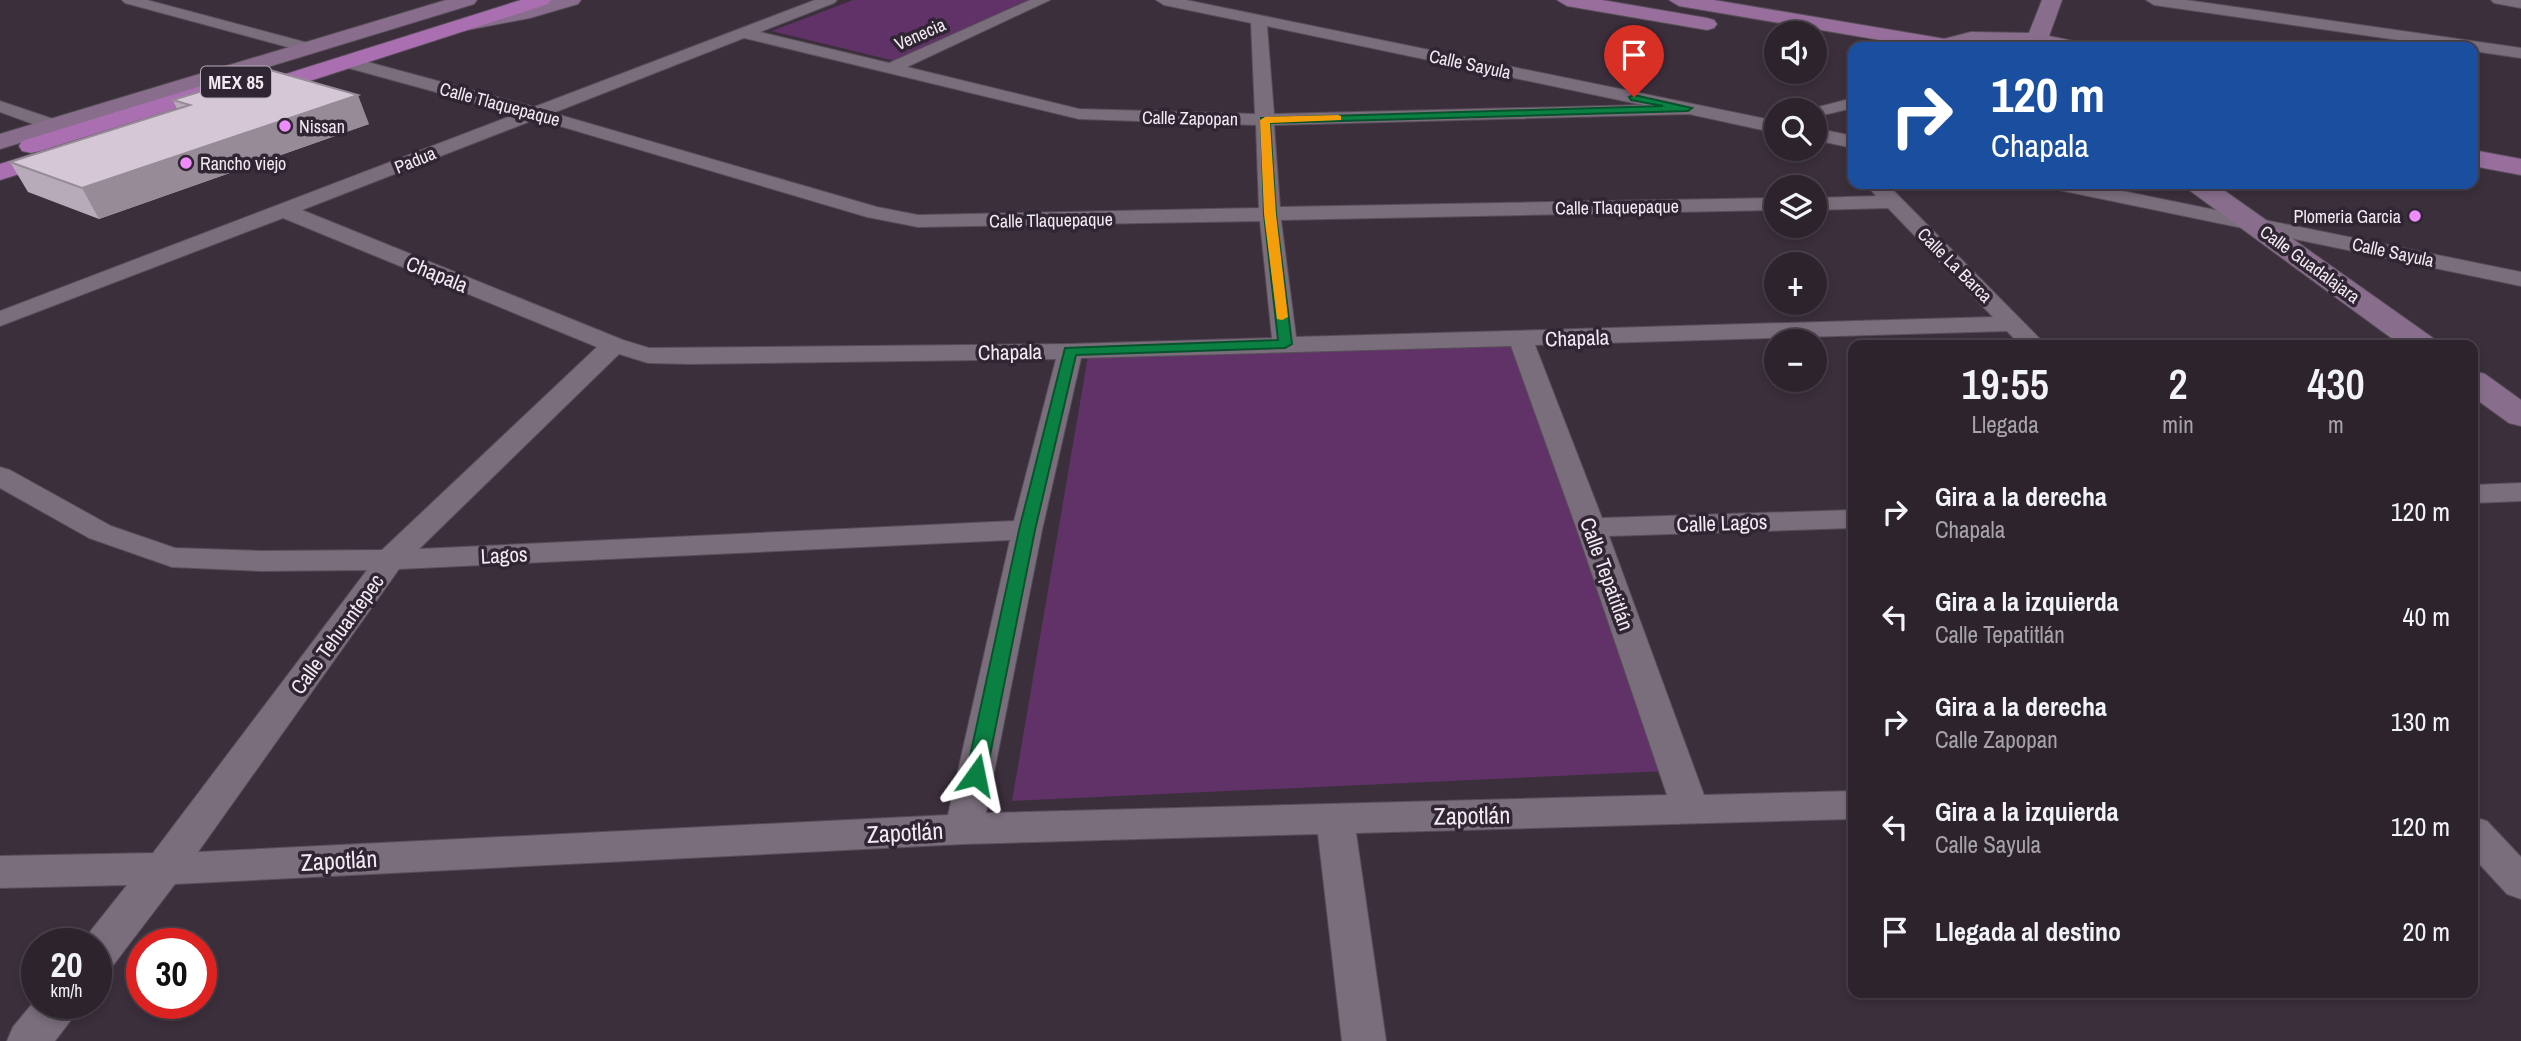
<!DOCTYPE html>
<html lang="es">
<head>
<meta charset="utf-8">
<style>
	body { margin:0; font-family:"Archivo Narrow",sans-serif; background:#342b35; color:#f1f3f6; height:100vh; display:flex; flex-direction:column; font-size:26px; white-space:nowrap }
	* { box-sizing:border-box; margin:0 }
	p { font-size:23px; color:#a6a4aa }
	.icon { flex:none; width:38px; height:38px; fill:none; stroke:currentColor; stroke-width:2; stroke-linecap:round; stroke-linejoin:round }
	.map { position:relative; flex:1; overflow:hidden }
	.drawer { position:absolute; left:1848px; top:340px; width:630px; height:658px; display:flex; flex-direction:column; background:#2c232d; border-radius:14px; box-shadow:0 4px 10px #0003,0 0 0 2px #484049 }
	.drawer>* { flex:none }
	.guide { position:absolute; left:1848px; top:42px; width:630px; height:147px; border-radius:14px; box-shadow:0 4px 10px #0003,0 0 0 2px #484049; background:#1a4fa0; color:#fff; overflow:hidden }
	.tools { position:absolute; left:1764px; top:21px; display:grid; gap:14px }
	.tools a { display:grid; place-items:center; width:63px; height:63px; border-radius:50%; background:#2c232d; box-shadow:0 4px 10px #0003,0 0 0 2px #484049; font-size:35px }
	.speed { position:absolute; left:21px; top:928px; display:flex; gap:14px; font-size:35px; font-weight:700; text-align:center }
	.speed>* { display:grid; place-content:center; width:91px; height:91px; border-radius:50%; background:#2c232d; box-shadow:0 4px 10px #0003,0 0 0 2px #484049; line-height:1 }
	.speed small { font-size:18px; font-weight:400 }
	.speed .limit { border:10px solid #d22; background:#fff; color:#111 }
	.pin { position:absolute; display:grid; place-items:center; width:60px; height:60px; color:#fff; margin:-72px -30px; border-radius:50% 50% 50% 0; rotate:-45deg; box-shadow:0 0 7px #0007 }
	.pin .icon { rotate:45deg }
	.me { position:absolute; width:77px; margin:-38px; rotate:12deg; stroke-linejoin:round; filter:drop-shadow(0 0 5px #0008) }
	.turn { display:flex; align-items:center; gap:24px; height:147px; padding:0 28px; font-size:32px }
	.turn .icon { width:91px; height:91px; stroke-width:2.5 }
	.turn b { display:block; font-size:49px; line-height:60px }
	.eta { display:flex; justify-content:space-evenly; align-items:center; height:119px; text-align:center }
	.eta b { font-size:42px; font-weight:600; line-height:49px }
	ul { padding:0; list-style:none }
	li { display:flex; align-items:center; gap:21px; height:105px; padding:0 28px }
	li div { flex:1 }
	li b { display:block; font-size:26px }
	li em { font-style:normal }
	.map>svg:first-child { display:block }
	.green { fill:#603267 }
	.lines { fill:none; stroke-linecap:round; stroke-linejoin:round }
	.street-casing { stroke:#584e59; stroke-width:2 }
	.secondary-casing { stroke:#584e59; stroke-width:2 }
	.primary-casing { stroke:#584e59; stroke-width:2 }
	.highway-casing { stroke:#584e59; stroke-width:2 }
	.street { fill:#7a6d7c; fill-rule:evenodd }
	.secondary { fill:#886e8c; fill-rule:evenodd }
	.primary { fill:#976e9c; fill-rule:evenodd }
	.highway { fill:#aa6fb1; fill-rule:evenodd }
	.wall { fill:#b8abb9 }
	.shaded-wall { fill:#968b96 }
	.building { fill:#d6c7d7; stroke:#968b96; stroke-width:2 }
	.route { fill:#0b8043; stroke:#07532c; stroke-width:2 }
	.slow { fill:#f59e0b }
	.poi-dot { fill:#ed8cfa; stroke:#302532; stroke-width:2.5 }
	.labels { text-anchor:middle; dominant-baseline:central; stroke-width:7; stroke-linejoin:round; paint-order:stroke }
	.far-street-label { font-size:18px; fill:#f1eaf2; stroke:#302532 }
	.far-poi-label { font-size:18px; fill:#f1eaf2; stroke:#302532; text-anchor:start }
	.shield { fill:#302532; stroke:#b7afb8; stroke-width:2 }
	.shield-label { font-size:19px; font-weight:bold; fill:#f1eaf2 }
	.street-label { font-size:21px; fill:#f1eaf2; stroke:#302532 }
	.near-street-label { font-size:24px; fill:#f1eaf2; stroke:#302532 }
</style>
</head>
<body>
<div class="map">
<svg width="2521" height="1041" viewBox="0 0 2521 1041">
	<rect width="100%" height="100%" fill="#3b2f3c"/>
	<path class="green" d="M853 0H1031L895 61 772 31Z
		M1515 346 1667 771 1012 801 1088 356Z"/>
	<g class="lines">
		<defs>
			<path id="street" d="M122 0H147L312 44 314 47 306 52 125 3Z
				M815 0H837L834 3 760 32 889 63 1030 0H1050L907 67 1079 109 1255 114 1251 23 1164 5 1156 0H1186L1776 121V133L1689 114 1274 125 1280 207 1776 198V210L1281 220 1296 337 1993 317 1888 208 1815 210V198L1876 196 1866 184H1887L2046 345H2020L2007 331 1535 345 1602 518 1853 510V528L1609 536 1704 795 1853 791V819L1356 833 1386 1041H1342L1318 834 964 844 175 884 111 968 96 973V943H81L127 885 0 888V856L153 853 367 570 261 571 172 567 89 538 0 488V467L10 470 111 526 175 548 261 551 382 550 597 347 283 218 0 326V311L516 114 341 66 339 62 341 58H353L534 107ZM1267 26 1643 105 1274 114ZM744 38 1079 119 1256 125 1259 208 918 215 877 207 553 113ZM536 119 867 217 918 227 1260 221 1272 338 1070 344 649 348 623 340 302 210ZM1511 346 1576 527 1667 795 986 813 1042 530 1081 358ZM619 354 648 363 691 364 1056 359 1014 521 419 549ZM1010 540 948 815 198 852 399 569Z
				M2146 0H2186L2521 48V58L2473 51V47H2447L2154 5Z
				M2491 0H2521V8L2494 3Z
				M1853 98V108L1815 117V110H1807Z
				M0 101 62 122 64 126 55 132 0 112Z
				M1815 128 1853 136V148L1815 140Z
				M2049 184H2088L2521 272V286L2059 190 2052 188Z
				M2521 483V501L2473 503V485Z
				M2473 817 2487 821 2521 857V899L2507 894 2473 857Z
				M37 998V1003H81L74 1016 55 1041H7L13 1027Z"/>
			<path id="secondary" d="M446 0H477L474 4 0 149V134Z
				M550 0H581L578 4 530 18 462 31 455 29 452 25 455 21Z
				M2042 0H2062L2049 36 2078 42 2080 47 1988 43 1929 47 1932 42 1971 32 2029 33Z
				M2185 184H2215L2433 338 2438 345H2401L2189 190Z
				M2473 371 2485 374 2521 400V426L2509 423 2473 397Z"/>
			<path id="primary" d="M1557 0H1602L1707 18 1714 20 1717 24 1714 28 1707 30 1567 6Z
				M1669 0H1714L1957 41 1965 42 1968 47H1921L1679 6Z
				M2473 150 2521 159V175L2473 166Z"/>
			<path id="highway" d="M521 0H551L548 4 254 99H238L235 94 238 89Z
				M224 79 232 81 235 86 232 91 40 151 31 153 22 151 19 146 22 141Z
				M65 144 74 147 78 152 74 157 0 180V164Z"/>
		</defs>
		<use href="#street" class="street-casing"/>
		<use href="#secondary" class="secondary-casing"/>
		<use href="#primary" class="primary-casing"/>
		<use href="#highway" class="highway-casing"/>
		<use href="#street" class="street"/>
		<use href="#secondary" class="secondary"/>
		<use href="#primary" class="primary"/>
		<use href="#highway" class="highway"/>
	</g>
	<path class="wall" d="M173 100 369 124 99 219 28 192 10 162 177 109Z"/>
	<path class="shaded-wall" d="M358 95 369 124 99 219 82 188Z"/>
	<path class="building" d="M270 70 358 95 82 188 10 162 190 105 173 100Z"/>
	<path class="route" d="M1634 95 1692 108 1688 111 1270 123 1276 214 1292 344 1285 348 1076 355 1035 530 986 775 983 780 976 782 969 780 966 775 1019 530 1065 348 1278 340 1264 214 1261 118 1663 106 1631 100 1629 97Z"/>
	<path class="slow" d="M1338 115 1341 116V120L1270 123 1276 214 1288 317 1282 320 1277 319 1264 214 1260 120 1265 117Z"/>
	<g class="poi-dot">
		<circle cx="285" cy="126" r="7"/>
		<circle cx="186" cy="163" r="7"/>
		<circle cx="2415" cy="216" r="7"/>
	</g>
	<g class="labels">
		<g class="far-street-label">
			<text transform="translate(920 34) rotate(-24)">Venecia</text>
			<text transform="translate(1470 64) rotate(12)">Calle Sayula</text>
			<text transform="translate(500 104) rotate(15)">Calle Tlaquepaque</text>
			<text transform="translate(1190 118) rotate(1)">Calle Zapopan</text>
			<text transform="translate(415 160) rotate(-22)">Padua</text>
			<text transform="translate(1617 207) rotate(-1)">Calle Tlaquepaque</text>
			<text transform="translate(1051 220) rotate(-1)">Calle Tlaquepaque</text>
			<text transform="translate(2393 252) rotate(12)">Calle Sayula</text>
			<text transform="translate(2310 264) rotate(36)">Calle Guadalajara</text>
			<text transform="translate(1955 265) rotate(45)">Calle La Barca</text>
		</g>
		<g class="far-poi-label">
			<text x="299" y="126">Nissan</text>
			<text x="200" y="163">Rancho viejo</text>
			<text x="2401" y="216" text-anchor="end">Plomeria Garcia</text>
		</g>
		<rect class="shield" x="201" y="66.5" width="70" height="31" rx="5"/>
		<g class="shield-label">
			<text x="236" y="82">MEX 85</text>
		</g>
		<g class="street-label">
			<text transform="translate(437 274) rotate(22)">Chapala</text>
			<text transform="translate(1577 338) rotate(-2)">Chapala</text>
			<text transform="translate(1010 352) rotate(-1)">Chapala</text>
			<text transform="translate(1722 523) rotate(-2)">Calle Lagos</text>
			<text transform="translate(504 555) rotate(-3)">Lagos</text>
			<text transform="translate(1607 574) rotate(70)">Calle Tepatitlán</text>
			<text transform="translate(337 634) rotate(-54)">Calle Tehuantepec</text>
		</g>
		<g class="near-street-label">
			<text transform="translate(1472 815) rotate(-1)">Zapotlán</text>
			<text transform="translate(905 832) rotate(-3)">Zapotlán</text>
			<text transform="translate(339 860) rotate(-3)">Zapotlán</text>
		</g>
	</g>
</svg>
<div class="tools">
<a><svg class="icon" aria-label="sound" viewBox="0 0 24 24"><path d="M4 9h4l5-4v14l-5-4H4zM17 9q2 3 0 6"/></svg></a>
<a><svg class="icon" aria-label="search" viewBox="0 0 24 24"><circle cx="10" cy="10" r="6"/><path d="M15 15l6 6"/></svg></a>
<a><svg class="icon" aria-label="layers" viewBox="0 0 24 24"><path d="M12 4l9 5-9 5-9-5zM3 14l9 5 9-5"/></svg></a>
<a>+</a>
<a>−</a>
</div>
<div class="speed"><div>20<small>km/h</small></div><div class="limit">30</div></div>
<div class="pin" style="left:1634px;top:97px;background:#d93025"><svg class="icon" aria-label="arrive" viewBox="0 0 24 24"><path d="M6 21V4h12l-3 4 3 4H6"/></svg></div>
<svg class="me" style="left:976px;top:775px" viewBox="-20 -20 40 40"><path d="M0-17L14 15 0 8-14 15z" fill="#0b8043" stroke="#fff" stroke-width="4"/></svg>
<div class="guide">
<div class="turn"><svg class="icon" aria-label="right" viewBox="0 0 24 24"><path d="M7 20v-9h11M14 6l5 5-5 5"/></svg><div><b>120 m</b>Chapala</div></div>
</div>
<section class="drawer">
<div class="eta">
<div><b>19:55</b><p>Llegada</p></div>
<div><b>2</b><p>min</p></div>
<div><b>430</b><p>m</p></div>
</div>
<ul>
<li><svg class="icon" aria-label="right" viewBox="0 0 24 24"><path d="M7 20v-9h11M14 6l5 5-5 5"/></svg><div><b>Gira a la derecha</b><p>Chapala</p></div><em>120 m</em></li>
<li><svg class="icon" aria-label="left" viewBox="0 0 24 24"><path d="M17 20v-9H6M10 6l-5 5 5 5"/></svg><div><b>Gira a la izquierda</b><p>Calle Tepatitlán</p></div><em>40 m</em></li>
<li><svg class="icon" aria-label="right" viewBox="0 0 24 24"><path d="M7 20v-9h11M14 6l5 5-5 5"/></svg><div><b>Gira a la derecha</b><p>Calle Zapopan</p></div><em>130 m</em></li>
<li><svg class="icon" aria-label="left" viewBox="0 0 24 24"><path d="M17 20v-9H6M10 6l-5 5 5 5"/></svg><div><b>Gira a la izquierda</b><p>Calle Sayula</p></div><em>120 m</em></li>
<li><svg class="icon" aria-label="arrive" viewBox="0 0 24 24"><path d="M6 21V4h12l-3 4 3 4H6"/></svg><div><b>Llegada al destino</b></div><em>20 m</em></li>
</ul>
</section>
</div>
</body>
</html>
